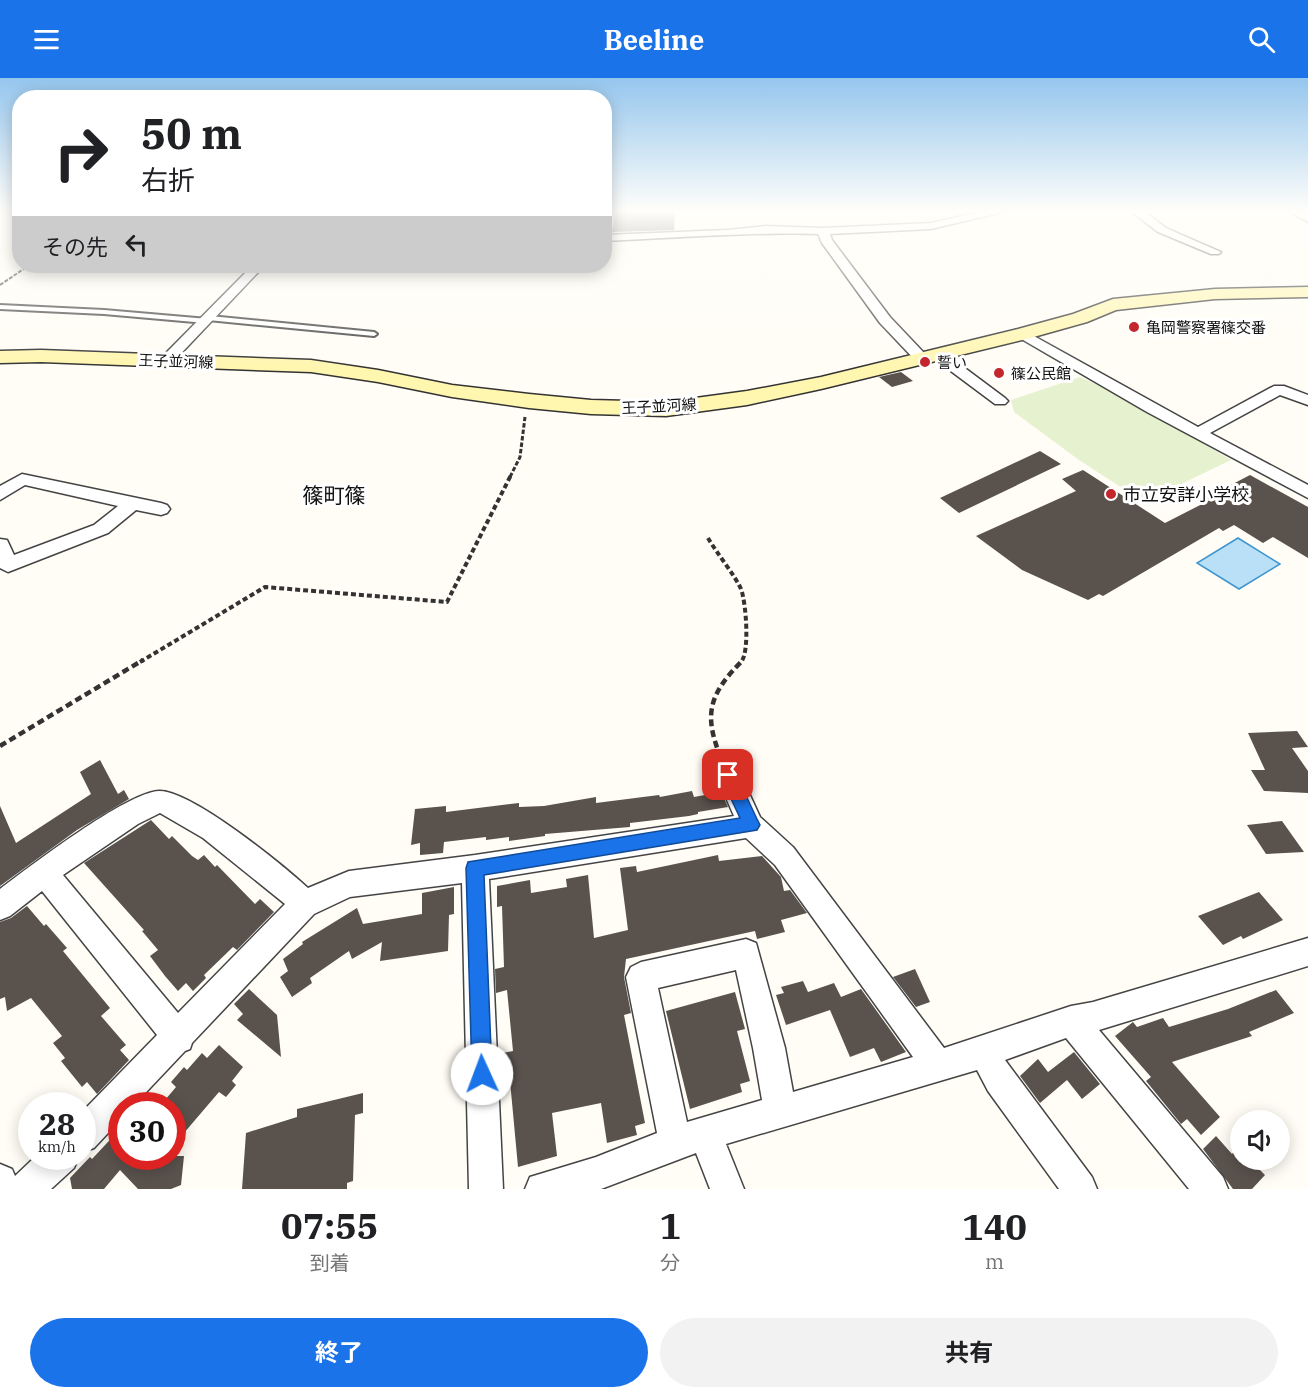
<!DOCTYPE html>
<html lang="ja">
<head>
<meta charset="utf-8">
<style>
	body { margin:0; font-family:"IBM Plex Serif","Noto Sans JP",serif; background:#f2f2f2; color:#202124; height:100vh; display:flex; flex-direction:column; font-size:22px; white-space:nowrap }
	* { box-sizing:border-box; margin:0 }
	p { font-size:20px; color:#757577 }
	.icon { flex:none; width:33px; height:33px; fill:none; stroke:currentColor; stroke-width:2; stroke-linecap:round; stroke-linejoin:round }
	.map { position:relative; height:1111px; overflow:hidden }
	.drawer { display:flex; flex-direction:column; background:#fff; flex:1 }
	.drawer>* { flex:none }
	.banner { position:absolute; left:12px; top:12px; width:600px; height:183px; border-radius:24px; box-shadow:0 3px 15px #0003; background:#fff; color:#202124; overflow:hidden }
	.tools { position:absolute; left:1230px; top:1032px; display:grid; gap:12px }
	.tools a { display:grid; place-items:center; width:60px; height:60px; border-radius:50%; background:#fff; box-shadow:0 3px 15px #0003; font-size:30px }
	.speed { position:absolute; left:18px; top:1014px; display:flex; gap:12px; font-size:30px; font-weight:700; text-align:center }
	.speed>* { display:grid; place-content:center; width:78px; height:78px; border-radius:50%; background:#fff; box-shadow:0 3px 15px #0003; line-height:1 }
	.speed small { font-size:15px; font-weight:400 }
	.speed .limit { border:9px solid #d22; background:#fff; color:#111 }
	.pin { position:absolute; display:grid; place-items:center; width:51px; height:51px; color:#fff; margin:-26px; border-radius:12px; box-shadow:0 3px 9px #0006 }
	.me { position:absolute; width:66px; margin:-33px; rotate:358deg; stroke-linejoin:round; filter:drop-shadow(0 0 4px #0008) }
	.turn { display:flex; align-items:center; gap:21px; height:126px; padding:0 30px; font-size:27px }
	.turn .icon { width:78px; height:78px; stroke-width:2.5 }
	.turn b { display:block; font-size:42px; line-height:51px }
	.then { display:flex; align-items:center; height:57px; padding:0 30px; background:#0003; gap:12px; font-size:22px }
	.eta { display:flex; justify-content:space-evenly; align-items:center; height:102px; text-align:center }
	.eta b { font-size:36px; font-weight:700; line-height:42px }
	.action { display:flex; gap:12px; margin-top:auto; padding:12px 30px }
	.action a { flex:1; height:69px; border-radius:36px; background:#1a73e8; color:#fff; font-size:24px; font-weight:700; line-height:69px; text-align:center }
	.action a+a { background:#f2f2f2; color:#202124 }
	header { display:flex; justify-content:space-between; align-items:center; height:78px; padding:0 30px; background:#1a73e8; color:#fff; font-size:27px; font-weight:700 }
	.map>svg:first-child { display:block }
	.pitch { fill:#e6f2cf }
	.water { fill:#b9e0f7; stroke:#3f96cf; stroke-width:1.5 }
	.building { fill:#5a524d }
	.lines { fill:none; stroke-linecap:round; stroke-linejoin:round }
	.lane-casing { stroke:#444; stroke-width:4 }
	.street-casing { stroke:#444; stroke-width:3 }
	.secondary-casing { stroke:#333; stroke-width:3 }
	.path-far3 { stroke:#333; stroke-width:2; stroke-dasharray:4 1.5; stroke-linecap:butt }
	.path-far2 { stroke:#333; stroke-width:3; stroke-dasharray:4.5 2; stroke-linecap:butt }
	.path-far1 { stroke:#333; stroke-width:4; stroke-dasharray:5 3; stroke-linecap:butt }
	.path { stroke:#333; stroke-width:4.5; stroke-dasharray:7 4; stroke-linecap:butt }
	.lane { fill:#fff; fill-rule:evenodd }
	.street { fill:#fff; fill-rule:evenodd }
	.secondary { fill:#fff6b0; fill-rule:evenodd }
	.route { fill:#1a73e8; stroke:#114b97; stroke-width:1.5 }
	.poi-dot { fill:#c4262e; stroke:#fff; stroke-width:2 }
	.labels { text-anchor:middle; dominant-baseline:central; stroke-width:6; stroke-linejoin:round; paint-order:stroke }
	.far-poi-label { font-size:15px; fill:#111; stroke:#fff; text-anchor:start }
	.far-street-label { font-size:15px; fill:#111; stroke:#fff }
	.poi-label { font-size:18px; fill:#111; stroke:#fff; text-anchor:start }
	.quarter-label { font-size:21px; fill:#111; stroke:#fff }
</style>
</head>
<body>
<header><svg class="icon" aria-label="menu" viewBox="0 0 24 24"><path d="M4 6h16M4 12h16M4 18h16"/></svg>Beeline<svg class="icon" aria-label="search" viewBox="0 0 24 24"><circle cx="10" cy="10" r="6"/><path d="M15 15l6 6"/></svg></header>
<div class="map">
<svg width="1308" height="1111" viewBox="0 0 1308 1111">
	<rect width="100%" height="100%" fill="#fffdf5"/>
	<path class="pitch" d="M1080 299 1121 317 1231 382 1144 424 1079 382 1014 334 1011 322Z"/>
	<path class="water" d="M1238 460 1280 486 1239 511 1197 485Z"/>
	<path class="building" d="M615 134H675L674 152 612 154Z
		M901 294 913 303 892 309 879 299Z
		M1040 373 1061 386 959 435 940 420Z
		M1083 392 1165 445 1210 422 1206 420 1250 397 1308 429V480L1273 459 1263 465 1234 447 1223 453 1219 450 1103 518 1099 516 1088 522 1022 492 976 458 1076 413 1062 401Z
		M1297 653 1308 669 1292 670 1308 693V715L1264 713 1251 692H1265L1248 655Z
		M100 682 118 716 124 712 129 721 77 752 0 808V728L16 765 91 716 80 694Z
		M692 713 694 719 721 714 728 729 698 734V736L689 738 630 745V749L545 756V758L509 763V759L486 762V759L444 764 443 775 420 777V765L411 767 415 731 446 728V734L519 725V729L544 728 596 719V725L659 717 660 719Z
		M151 742 169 761 172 758 192 778 198 782 204 777 215 789 217 787 255 826 260 821 274 834 237 872 233 869 204 897 206 900 193 913 186 905 178 913 165 898 150 878 158 872 142 853 144 852 84 785Z
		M1282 743 1304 774 1266 776 1247 747Z
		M718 777 719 783 762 778 781 799 784 813 790 812 807 835 781 842 785 854 757 861 755 853 626 881 624 899 631 935 624 937 645 1045 635 1048 637 1057 607 1065 601 1025 552 1035 557 1078 518 1089 509 992 504 993 503 975 513 973 507 912 496 915 495 891 504 889 502 828 497 829V808L530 802 531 815 567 809 566 801 588 797 594 860 628 852 620 790 636 788 637 794Z
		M454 809V836L449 837 448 873 380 883 382 864 352 881 349 873 310 900 312 905 292 919 280 899 288 893 283 881 303 866 302 864 357 830 363 846 422 836V815Z
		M1259 814 1283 842 1243 861 1241 858 1223 867 1198 838Z
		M27 828 44 848 46 846 67 870 63 873 110 930 101 938 126 967 120 972 129 982 97 1016 87 1004 82 1009 61 983 65 980 53 965 62 958 31 920 7 933 5 919 0 921V844L11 840Z
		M915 891 930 924 916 929 893 899Z
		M803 903 808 914 834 905 841 919 861 911 906 974 881 984 874 970 850 979 830 932 786 947 776 917 784 915 781 909Z
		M249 911 277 937 281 979 237 942 243 936 234 926Z
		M1276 912 1294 935 1249 954 1252 958 1172 984 1220 1039 1201 1057 1187 1041 1181 1046 1146 1003 1151 999 1115 958 1133 944 1137 949 1163 940 1169 949 1228 931Z
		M735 914 745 951 737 953 750 1003 740 1006 742 1014 690 1031 666 933Z
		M219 967 243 989 232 1003 236 1007 226 1019 219 1014 172 1069V1028H160L176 1009 171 1004 184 989 187 992 202 975 207 980Z
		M1074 974 1100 1006 1082 1021 1067 1002 1040 1025 1020 998 1038 981 1048 994Z
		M363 1015V1035L355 1037 353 1103 347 1105V1111H242L246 1055 297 1039V1031Z
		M122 1049V1078H184L181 1107 171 1111H138L120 1092 104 1111H72L70 1100 90 1079 92 1081Z
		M1216 1058 1232 1076 1240 1067V1082H1250L1265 1097 1252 1111H1233L1203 1071Z"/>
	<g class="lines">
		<defs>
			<path id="lane" d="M0 227 104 232 208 241V239L210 238 374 254 377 256 374 258 208 242V244L206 245 104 236 0 231Z"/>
			<path id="street" d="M980 134H1003L931 151 830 156 832 162 890 239 926 277 928 280 921 284 916 283 880 245 822 165 818 156C747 154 676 160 604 163V157L727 152 766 148 823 150 931 145Z
				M1132 134H1145L1166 150 1221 174 1219 176H1211L1158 154Z
				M252 188H264L171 286H161L159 283 161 280Z
				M1023 252 1198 349 1274 308H1284L1308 317V327L1280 317 1210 355 1308 407V420L1147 334 1018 259 1016 256 1018 253Z
				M937 272 942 273 1005 320 1008 323 1005 326H995L932 279 930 276Z
				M22 396 161 425 167 427 170 431 167 435 161 437 136 432 108 455 8 494 0 490V461L7 462 14 477 94 447 118 428 25 407 0 422V408Z
				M728 686 737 689 760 739 793 769 944 970 1071 928 1093 924 1308 860V888L1099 952 1223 1099 1228 1111H1189L1066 960 1005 982 1092 1099 1097 1111H1059L988 1013 977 992 726 1066 744 1111H710L696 1075 601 1111H525L530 1099 596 1079 657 1055 626 899 631 889 641 884 746 861 756 865 785 970 793 1014 913 979 775 787 746 760 489 801 503 1111H469L462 805 350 819 314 836 192 965 190 971 185 973 133 1028H122V1040L94 1070 82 1074V1034L157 957 42 813 10 838 0 842V811C29 789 127 714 159 713 191 712 283 787 308 810L349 793 475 777 734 738 716 697 719 689ZM160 735 203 760 285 826 178 935 63 797 138 746ZM736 892 753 970 762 1022 687 1044 658 910Z
				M36 1078H79L74 1090 51 1111H0V1086L12 1091 15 1098Z"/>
			<path id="secondary" d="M1290 134H1308V144Z
				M1308 209V219L1215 221 1116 232 1087 244 1030 260 821 311 747 327 666 338 591 336 529 330 452 319 378 304 311 294 41 284 0 285V273L41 272 311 282 378 292 452 307 529 316 591 322 666 324 747 313 821 299 1018 251 1073 236 1113 221 1215 211Z"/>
		</defs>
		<use href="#lane" class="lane-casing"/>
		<use href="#street" class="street-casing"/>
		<use href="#secondary" class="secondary-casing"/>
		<path class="path-far3" d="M0 207 28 188"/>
		<path class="path-far2" d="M510 399 520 379 525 339"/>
		<path class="path-far1" d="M708 460C716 474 736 499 741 511 746 524 750 574 741 584
			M140 584 265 509 447 524 511 397"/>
		<path class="path" d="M0 668 143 582
			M721 680C703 636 709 616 743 582"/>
		<use href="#lane" class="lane"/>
		<use href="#street" class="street"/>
		<use href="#secondary" class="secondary"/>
	</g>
	<linearGradient id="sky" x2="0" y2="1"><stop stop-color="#95c6ee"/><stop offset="0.46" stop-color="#fffefa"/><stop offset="1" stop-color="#fffefa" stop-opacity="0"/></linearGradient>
	<rect width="1308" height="290" fill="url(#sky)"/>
	<path class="route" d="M728 690 734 692 757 741 760 747 757 752 484 797 492 996 489 1003 482 1006 475 1003 472 996 466 790 468 784 740 740 720 697 723 692Z"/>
	<g class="poi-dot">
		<circle cx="1134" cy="249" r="6"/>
		<circle cx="925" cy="284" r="6"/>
		<circle cx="999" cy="295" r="6"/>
		<circle cx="1111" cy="416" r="6"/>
	</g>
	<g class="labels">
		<g class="far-poi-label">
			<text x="1146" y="249">亀岡警察署篠交番</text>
			<text x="937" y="284">誓い</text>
			<text x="1011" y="295">篠公民館</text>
		</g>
		<g class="far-street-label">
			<text transform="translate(176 283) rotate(2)">王子並河線</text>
			<text transform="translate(659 328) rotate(-3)">王子並河線</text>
		</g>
		<g class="poi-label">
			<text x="1123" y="416">市立安詳小学校</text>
		</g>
		<g class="quarter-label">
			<text x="334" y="417">篠町篠</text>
		</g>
	</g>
</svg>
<div class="tools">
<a><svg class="icon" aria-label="sound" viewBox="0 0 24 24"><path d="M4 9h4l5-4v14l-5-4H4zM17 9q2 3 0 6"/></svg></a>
</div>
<div class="speed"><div>28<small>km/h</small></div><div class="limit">30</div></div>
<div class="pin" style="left:728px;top:697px;background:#d93025"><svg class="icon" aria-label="arrive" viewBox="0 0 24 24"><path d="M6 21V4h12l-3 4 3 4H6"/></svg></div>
<svg class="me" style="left:482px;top:996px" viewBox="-20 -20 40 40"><circle r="19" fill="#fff"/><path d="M0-13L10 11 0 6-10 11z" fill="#1a73e8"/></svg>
<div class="banner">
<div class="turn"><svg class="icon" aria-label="right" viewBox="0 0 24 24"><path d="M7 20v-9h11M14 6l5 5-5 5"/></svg><div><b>50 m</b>右折</div></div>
<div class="then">その先<svg class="icon" aria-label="left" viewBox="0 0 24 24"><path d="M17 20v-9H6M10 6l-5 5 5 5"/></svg></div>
</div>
</div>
<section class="drawer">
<div class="eta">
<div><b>07:55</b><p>到着</p></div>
<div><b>1</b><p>分</p></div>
<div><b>140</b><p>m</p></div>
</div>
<div class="action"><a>終了</a><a>共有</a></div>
</section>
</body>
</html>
